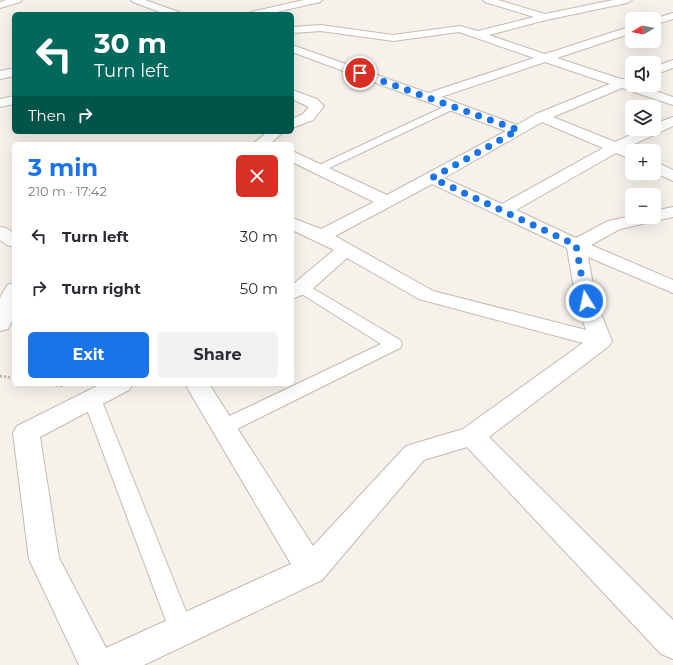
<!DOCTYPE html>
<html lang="en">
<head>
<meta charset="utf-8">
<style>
	body { margin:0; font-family:Montserrat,sans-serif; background:#f2f2f3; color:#2b2b33; height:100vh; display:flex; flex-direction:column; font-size:15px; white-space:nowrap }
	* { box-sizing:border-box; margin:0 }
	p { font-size:13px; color:#7c7c81 }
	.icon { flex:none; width:22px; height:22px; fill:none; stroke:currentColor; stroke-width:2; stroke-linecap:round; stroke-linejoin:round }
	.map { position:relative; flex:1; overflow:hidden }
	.side { position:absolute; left:12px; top:142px; width:282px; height:244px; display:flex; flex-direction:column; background:#fff; border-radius:6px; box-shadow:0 4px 16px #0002 }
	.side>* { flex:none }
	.top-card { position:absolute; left:12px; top:12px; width:282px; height:122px; border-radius:6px; box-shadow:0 4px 16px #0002; background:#00695c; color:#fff; overflow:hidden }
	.needle { width:26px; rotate:261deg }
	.tools { position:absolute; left:625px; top:12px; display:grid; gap:8px }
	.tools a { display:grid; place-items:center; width:36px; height:36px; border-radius:6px; background:#fff; box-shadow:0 4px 16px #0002; font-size:20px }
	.pin { position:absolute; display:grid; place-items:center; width:34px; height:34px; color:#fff; margin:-17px; border:2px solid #fff; border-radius:50%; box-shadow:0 1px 4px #0007 }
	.me { position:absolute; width:44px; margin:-22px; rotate:350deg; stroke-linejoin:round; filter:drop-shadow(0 0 3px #0008) }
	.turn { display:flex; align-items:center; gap:14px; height:84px; padding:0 16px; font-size:18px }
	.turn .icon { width:52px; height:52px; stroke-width:2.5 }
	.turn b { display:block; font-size:28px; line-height:34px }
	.then { display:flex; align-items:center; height:38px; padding:0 16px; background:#0003; gap:8px; font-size:15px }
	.round { display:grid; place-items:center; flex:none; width:42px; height:42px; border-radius:6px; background:#f2f2f3 }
	.head { display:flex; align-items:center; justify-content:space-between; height:68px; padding:0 16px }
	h1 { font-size:24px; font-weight:700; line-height:30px; color:#1a73e8 }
	.button { display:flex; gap:8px; margin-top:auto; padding:8px 16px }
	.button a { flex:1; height:46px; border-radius:6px; background:#1a73e8; color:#fff; font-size:16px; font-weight:700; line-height:46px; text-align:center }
	.button a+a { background:#f2f2f3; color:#2b2b33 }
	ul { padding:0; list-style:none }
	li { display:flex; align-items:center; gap:12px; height:52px; padding:0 16px }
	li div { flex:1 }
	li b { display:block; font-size:15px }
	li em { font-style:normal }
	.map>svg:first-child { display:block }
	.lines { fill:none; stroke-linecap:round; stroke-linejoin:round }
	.lane-casing { stroke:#c5bab0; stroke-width:2 }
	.street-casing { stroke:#c5bab0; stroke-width:2 }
	.path { stroke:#c5b09e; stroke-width:2.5; stroke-dasharray:2 2; stroke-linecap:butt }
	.lane { fill:#fff; fill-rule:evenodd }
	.street { fill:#fff; fill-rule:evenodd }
	.route { stroke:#1a73e8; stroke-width:7; stroke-dasharray:0 12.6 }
</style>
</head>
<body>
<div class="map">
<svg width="673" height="665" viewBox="0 0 673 665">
	<rect width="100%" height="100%" fill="#f6f1eb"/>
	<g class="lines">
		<defs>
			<path id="lane" d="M452 103 457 106 456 108 323 171H315L313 169 315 167Z
				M302 284 307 285 400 340 402 344 400 348 231 432 224 434 217 432 215 427 217 422 381 344 297 291 295 288 297 285Z
				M92 393 98 395 101 399 193 629 189 637 181 640 173 637 169 629 83 399 86 395Z"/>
			<path id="street" d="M6 0H22L20 2 0 8V2Z
				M131 0H145L179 12 180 14H165L133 2Z
				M304 0H322L320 2 268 14H250L251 12Z
				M483 0H498L545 14 613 0H632L627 3 546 20 489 35 545 54 632 26V33L557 58 621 79H630L632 85H638L673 97V105L622 88 553 117 615 142 644 129H654V124L673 117V126L628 147 633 151 631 155 626 157 616 153 516 210 576 238 608 221 632 216V217H654V211L673 207V217L620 229 591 245 673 280V293L588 257 596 301 612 341 609 346 489 437 673 620V659L661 654 467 447 424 460 322 580 144 665H79L29 559 13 433 17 426 101 384H133L129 390 40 437 59 558 106 648 291 564 185 384H209L313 546 406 446 463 429 583 343 419 299 347 258 309 292 292 299V285L334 250 292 230V218L321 229 374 202 292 162V151L387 195 506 131 292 52V45L428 93 534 58 459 32 393 41 321 31 292 33V27L321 25 393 35 460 26 478 31 534 17 485 2ZM545 62 610 84 536 114 517 125 441 97ZM542 122 603 148 502 204 444 178ZM432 184 567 248 576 301 586 330 433 291 335 236Z
				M673 13V19L654 25V19H653Z
				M673 60V68L654 75V67Z
				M14 68V76L0 79V71Z
				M292 90 317 99 324 106 313 120 292 128V119L303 114 309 107 292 99Z
				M14 96V104L0 107V99Z
				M267 132H283L270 144H253Z
				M654 161 673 170V181L654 172Z
				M0 227 6 228 14 233V247L7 245 0 240Z
				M14 283V316L8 329 0 331V298L7 285Z"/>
		</defs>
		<use href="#lane" class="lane-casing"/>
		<use href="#street" class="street-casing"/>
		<path class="path" d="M0 376 14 378
			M48 384 62 386"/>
		<use href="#lane" class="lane"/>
		<use href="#street" class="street"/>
	</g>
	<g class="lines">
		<path class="route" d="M360 73 518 130 432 178 576 245 586 301"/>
	</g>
</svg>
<div class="tools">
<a><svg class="needle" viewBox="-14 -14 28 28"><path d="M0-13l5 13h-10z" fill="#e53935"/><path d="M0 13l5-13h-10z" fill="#7c7c81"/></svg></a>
<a><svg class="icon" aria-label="sound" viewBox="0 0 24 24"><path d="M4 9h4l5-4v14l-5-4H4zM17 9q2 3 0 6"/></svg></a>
<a><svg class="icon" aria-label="layers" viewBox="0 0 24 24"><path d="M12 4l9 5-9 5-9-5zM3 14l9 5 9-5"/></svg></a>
<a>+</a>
<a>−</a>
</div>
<div class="pin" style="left:360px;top:73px;background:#d93025"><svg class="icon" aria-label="arrive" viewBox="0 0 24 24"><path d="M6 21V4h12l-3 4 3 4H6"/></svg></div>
<svg class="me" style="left:586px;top:301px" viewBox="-20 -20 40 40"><circle r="17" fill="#1a73e8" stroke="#fff" stroke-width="3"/><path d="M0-11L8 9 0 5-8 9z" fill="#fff"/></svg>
<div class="top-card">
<div class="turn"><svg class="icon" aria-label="left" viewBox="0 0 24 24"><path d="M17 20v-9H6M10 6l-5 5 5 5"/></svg><div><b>30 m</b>Turn left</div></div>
<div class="then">Then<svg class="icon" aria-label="right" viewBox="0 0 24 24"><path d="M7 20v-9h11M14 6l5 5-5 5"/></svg></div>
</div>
<section class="side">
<div class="head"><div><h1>3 min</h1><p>210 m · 17:42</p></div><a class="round" style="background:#d93025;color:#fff"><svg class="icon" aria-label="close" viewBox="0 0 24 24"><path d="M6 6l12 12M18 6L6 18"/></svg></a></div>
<ul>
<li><svg class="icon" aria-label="left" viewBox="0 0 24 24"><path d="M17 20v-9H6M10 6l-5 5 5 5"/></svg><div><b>Turn left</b></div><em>30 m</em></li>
<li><svg class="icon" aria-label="right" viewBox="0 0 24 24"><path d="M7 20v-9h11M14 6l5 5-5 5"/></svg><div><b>Turn right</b></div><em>50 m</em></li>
</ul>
<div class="button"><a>Exit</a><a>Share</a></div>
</section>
</div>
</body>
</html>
